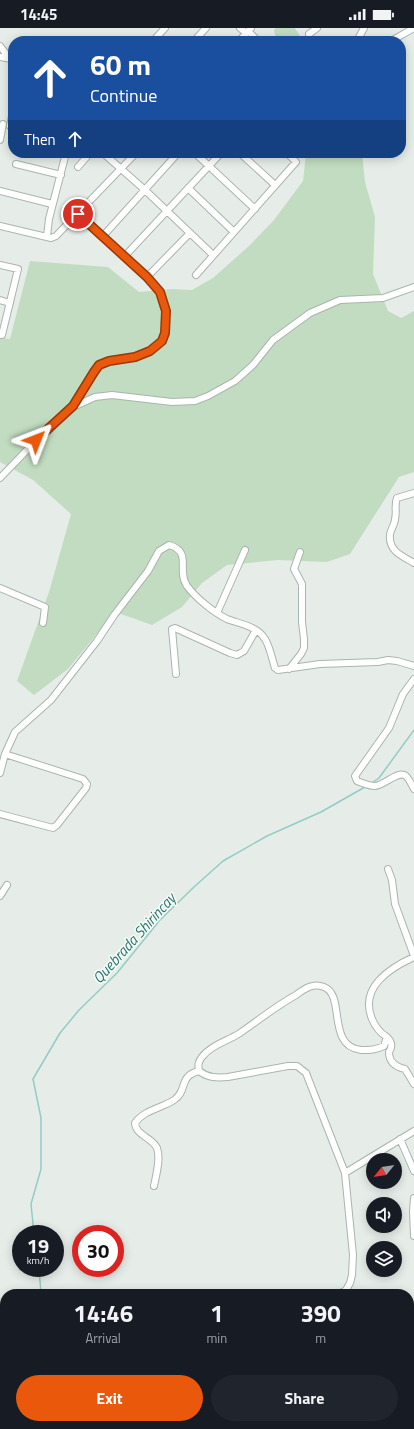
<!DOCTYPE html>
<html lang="en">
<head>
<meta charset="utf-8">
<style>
	body { margin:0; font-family:"Titillium Web",sans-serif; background:#20242c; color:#f1f3f6; height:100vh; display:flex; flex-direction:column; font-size:15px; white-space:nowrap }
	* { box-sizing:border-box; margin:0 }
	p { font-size:13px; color:#9ea1a6 }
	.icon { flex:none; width:22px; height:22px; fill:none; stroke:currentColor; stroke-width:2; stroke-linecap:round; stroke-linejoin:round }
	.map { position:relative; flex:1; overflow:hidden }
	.panel { position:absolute; left:0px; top:1261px; width:414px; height:140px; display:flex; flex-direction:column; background:#171b24; border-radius:16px 16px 0 0; box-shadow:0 2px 10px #0003 }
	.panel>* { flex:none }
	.top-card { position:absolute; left:8px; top:8px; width:398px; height:122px; border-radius:16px; box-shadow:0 2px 10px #0003; background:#1a4fa0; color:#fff; overflow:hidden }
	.needle { width:26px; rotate:240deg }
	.tools { position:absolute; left:366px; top:1125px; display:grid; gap:8px }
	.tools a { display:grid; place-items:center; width:36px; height:36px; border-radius:50%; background:#171b24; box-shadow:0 2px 10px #0003; font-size:20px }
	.speed { position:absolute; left:12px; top:1197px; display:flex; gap:8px; font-size:20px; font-weight:700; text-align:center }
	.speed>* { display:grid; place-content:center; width:52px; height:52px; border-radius:50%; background:#171b24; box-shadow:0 2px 10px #0003; line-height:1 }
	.speed small { font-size:10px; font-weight:400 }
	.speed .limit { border:6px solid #d22; background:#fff; color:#111 }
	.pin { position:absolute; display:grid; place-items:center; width:34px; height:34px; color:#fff; margin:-17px; border:2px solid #fff; border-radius:50%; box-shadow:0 1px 4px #0007 }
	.me { position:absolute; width:44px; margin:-22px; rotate:45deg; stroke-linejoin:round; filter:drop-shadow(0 0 3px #0008) }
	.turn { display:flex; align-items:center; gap:14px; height:84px; padding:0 16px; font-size:18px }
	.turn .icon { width:52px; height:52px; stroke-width:2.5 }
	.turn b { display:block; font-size:28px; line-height:34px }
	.then { display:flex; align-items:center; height:38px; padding:0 16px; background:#0003; gap:8px; font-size:15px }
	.eta { display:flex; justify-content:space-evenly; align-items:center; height:68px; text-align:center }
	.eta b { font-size:24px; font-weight:700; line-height:28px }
	.button { display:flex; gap:8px; margin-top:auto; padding:8px 16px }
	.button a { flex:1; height:46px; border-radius:24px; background:#ea580c; color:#fff; font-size:16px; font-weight:700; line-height:46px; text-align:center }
	.button a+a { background:#20242c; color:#f1f3f6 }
	.status { display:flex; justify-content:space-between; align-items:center; height:28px; padding:0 20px; background:#171b24; direction:ltr }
	.status svg { height:11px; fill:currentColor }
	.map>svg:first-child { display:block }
	.green { fill:#c1dcc1 }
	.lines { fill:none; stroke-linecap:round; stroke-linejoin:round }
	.stream { stroke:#94ccc5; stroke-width:1.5 }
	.minor-casing { stroke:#a9b5ad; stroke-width:8 }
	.minor { stroke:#fff; stroke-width:6 }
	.route-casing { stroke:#983908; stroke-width:10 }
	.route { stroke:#ea580c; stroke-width:7 }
	.labels { text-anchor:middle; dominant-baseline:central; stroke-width:3; stroke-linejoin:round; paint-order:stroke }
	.water-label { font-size:15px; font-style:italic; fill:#26746c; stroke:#f6faf7 }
</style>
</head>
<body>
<div class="status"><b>14:45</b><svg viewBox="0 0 49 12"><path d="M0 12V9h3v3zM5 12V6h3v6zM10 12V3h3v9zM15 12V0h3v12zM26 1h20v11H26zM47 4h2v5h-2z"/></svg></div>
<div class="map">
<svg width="414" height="1401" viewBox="0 0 414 1401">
	<rect width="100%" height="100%" fill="#e6ede8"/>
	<path class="green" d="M276 0H295L303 13H276L274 1Z
		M306 125H362L365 154 375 189 373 246 388 283 401 290 414 283V444L399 449 350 526 327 534 278 532 227 537 202 555 182 579 152 597 118 585 105 596 68 641 34 667 17 653 49 564 71 486 33 452 0 434V310L10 311 30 233 108 239 139 264 172 261 192 262 213 250 249 218 274 192 303 153Z"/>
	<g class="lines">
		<path class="stream" d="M370 756 379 750 414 702
			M34 1206 31 1176 41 1141V1090L33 1051 60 1005 79 982 117 945 160 892 194 859 223 833 267 808 321 784 365 759
			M39 1240 41 1266
			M399 1396 403 1401
			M272 1401 281 1396"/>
		<defs>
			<path id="minor" d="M240 0 246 5
				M248 3 258 13
				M309 6 317 0
				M153 13 165 0
				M194 13 206 0
				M239 13 251 0
				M357 13 364 0
				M391 13 414 0
				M0 18 10 31
				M0 29 11 31
				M10 98 13 83
				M0 112 3 96
				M103 125 145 162 213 227
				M195 125 255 181
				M240 125 275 157
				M16 136 61 147
				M78 139 90 125
				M188 160 234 204
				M0 163 52 176
				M0 198 51 210 56 208 136 125
				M47 208 49 191 66 125
				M103 208 178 125
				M124 229 221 125
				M0 237 18 241 2 307H0
				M196 247 296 134 287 125
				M147 249 190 205
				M0 272 10 275
				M73 379 93 344 99 337 109 333 135 329 150 323 162 313 165 305 166 283 160 264 147 249 78 186
				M0 450 52 396 73 379 95 369 112 367 172 374 195 373 208 368 235 353 253 337 273 312 310 285 340 272 383 270 414 259
				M414 465 397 470C394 477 397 484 395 491 395 496 391 501 390 506 388 523 402 528 414 535
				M0 560 45 579 43 595
				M217 585 245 522
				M289 641 301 626 304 620V611L302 594V556L294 541 300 524
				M176 646 172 601 175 600 230 625 237 627 244 623 256 602
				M414 651 403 666 389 700 355 748 357 753C363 755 368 758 375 758 385 757 398 742 406 748 409 751 412 757 414 761
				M0 745 5 726 15 704 51 672 97 613 115 586 148 543 159 523 169 517C193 524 176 542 187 558 196 570 213 584 227 591 240 596 257 598 265 611 270 619 272 631 275 640L278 642 320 636 378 634 388 632 397 633 414 638
				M0 786 53 800 57 797 86 760 87 756 83 751 5 726
				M388 841 392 852 395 876 414 928
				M0 868 7 857
				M387 1009C392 1014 393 1018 389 1024 389 1034 396 1039 405 1041L414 1056
				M400 1111 414 1143
				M345 1145 414 1103
				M154 1158C156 1147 161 1131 157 1120 152 1109 136 1108 135 1095 144 1082 162 1080 174 1072 188 1063 178 1048 199 1043
				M414 1208 413 1183 414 1170
				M339 1266 346 1262 350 1255 352 1247 353 1227 345 1145 306 1045 297 1038H288L228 1049C217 1050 208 1050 199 1043 198 1037 198 1034 202 1029 211 1017 228 1013 240 1005 259 992 276 978 296 967 300 964 304 961 309 959 314 957 319 957 324 959 346 967 326 1018 361 1022 370 1022 376 1022 384 1018L387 1009C380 1005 375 998 372 991 359 959 390 940 414 929
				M320 1396 322 1401
				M403 1396 408 1401
				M263 1401 270 1396"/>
		</defs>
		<use href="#minor" class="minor-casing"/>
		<use href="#minor" class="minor"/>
	</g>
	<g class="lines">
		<defs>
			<path id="route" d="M36 412 73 378 94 344 99 337 109 333 135 329 150 323 162 313 165 305 166 283 160 264 147 249 78 186"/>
		</defs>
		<use href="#route" class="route-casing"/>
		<use href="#route" class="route"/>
	</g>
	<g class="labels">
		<g class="water-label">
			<text transform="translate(134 910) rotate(-48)">Quebrada Shirincay</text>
		</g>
	</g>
</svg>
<div class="tools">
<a><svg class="needle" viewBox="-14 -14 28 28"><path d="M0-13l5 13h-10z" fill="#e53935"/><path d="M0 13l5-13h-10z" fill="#9ea1a6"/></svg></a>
<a><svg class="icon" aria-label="sound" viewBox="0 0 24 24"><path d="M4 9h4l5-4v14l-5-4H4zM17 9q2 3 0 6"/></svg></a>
<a><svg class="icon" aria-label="layers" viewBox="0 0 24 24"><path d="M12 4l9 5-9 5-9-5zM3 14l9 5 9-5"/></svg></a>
</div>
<div class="speed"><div>19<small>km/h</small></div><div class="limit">30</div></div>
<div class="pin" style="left:78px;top:186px;background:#d93025"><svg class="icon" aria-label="arrive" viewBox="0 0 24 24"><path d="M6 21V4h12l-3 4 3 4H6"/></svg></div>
<svg class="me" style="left:36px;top:412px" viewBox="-20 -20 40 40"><path d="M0-17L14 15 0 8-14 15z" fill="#ea580c" stroke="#fff" stroke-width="4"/></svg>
<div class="top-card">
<div class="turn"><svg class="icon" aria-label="ahead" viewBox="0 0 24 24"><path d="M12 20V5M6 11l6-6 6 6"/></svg><div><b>60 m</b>Continue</div></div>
<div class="then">Then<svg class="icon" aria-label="ahead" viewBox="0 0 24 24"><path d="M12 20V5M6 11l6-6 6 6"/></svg></div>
</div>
<section class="panel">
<div class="eta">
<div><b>14:46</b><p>Arrival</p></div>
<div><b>1</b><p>min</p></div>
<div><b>390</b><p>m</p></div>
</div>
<div class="button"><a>Exit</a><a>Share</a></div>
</section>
</div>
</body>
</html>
